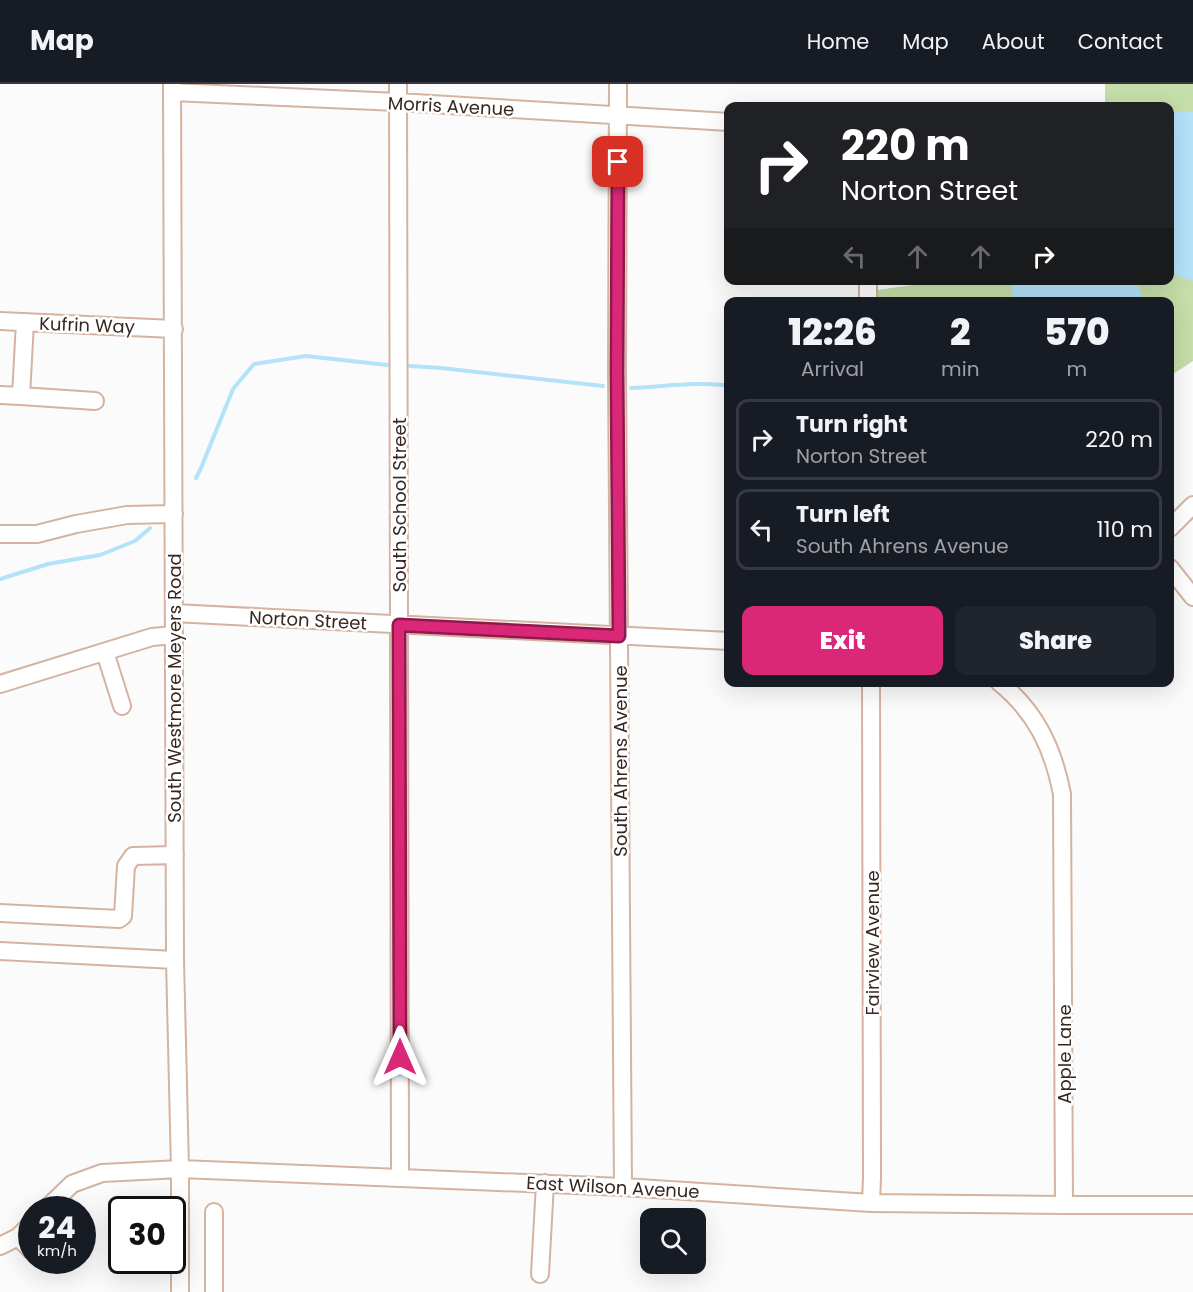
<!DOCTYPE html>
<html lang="en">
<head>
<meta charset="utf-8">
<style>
	body { margin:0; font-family:Poppins,sans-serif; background:#20242c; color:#f1f3f6; height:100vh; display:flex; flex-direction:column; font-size:22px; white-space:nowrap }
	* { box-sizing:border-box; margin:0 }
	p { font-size:20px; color:#9ea1a6 }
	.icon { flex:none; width:33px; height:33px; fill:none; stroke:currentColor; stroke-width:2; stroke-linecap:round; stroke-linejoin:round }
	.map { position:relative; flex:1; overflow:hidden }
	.panel { position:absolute; left:724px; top:213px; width:450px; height:390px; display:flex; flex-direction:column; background:#171b24; border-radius:12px; box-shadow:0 6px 24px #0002 }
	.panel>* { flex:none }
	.top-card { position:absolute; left:724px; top:18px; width:450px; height:183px; border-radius:12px; box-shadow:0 6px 24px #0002; background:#202124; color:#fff; overflow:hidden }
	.buttons { position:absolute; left:640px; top:1124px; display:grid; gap:12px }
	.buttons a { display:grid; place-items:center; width:66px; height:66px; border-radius:12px; background:#171b24; box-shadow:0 6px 24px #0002; font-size:30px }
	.speed { position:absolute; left:18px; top:1112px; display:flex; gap:12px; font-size:30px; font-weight:700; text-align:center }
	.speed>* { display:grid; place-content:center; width:78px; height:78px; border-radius:50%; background:#171b24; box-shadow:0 6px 24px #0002; line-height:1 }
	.speed small { font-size:15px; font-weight:400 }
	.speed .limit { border:3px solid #111; border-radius:9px; background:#fff; color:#111 }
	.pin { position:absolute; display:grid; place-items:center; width:51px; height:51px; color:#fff; margin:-26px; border-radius:12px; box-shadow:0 3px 9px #0006 }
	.me { position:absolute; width:66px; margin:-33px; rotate:0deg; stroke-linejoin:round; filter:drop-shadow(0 0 4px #0008) }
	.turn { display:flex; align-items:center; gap:21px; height:126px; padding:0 18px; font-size:27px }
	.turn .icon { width:78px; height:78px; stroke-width:2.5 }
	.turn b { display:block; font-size:42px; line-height:51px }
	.lanes { display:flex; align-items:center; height:57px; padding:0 18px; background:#0003; justify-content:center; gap:30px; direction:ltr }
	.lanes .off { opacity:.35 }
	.eta { display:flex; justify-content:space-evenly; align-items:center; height:102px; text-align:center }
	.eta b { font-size:36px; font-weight:800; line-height:42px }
	.action { display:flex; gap:12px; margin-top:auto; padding:12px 18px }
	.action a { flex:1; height:69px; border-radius:12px; background:#db2777; color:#fff; font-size:24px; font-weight:800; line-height:69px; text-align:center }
	.action a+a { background:#20242c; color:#f1f3f6 }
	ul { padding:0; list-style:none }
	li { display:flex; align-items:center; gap:18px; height:81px; margin:0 12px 9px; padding:0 6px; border:3px solid #363941; border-radius:12px }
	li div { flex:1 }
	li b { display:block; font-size:22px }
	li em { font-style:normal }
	header { display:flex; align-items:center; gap:36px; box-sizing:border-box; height:84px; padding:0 30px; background:#171b24; border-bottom:2px solid #363941 }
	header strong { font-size:28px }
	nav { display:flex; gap:33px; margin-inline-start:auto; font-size:21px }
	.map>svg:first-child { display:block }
	.green { fill:#c6dea9 }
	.water { fill:#b3e2f9 }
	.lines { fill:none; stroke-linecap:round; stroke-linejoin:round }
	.stream { stroke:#b3e2f9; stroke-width:4 }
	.minor-casing { stroke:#d5b39f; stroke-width:20 }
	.minor { stroke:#fff; stroke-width:16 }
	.route-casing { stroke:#8e194d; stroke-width:15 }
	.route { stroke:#db2777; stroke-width:10 }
	.labels { text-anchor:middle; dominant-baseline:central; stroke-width:5; stroke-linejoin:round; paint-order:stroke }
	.street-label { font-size:18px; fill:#362821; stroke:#fff }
</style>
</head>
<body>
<header>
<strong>Map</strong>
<nav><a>Home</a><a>Map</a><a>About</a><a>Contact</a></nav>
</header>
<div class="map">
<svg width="1193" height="1208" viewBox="0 0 1193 1208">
	<rect width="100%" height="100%" fill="#fbfbfb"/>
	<path class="green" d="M1105 0H1193V277L1170 292V218H877V206L927 199 932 197 1170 196V22H1105Z"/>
	<path class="water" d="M1170 27 1193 28V197L1176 191 1170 186Z
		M1014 197H1135L1141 208V217H1016L1011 207Z"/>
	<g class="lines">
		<path class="stream" d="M410 282 441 284 603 302
			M631 304C660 303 701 297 729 302
			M196 394 201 384 233 305 254 280 306 272 387 281
			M0 495 48 480 100 471 135 457 150 444"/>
		<defs>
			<path id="minor" d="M172 0 175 876 180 1085V1208
				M398 0 400 1093
				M618 0 617 287 623 1103
				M172 8 398 18 729 38
				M868 196V218
				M0 237 174 245
				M0 311 21 312 25 238
				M21 312 95 317
				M1170 444 1193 421
				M0 450H37L76 440 127 431 174 430
				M1170 484 1193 513
				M174 529 729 557
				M105 568 122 622
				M871 598 872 1093 871 1119
				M999 598C1036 628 1053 664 1062 710L1064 1121
				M0 600 152 553 174 551
				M0 829 119 835 123 832 126 782 133 772 175 771
				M0 867 175 876
				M46 1125 72 1100 102 1089 180 1085 623 1103 871 1119 1064 1121H1193
				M214 1128V1208
				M18 1153 32 1167
				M0 1162 18 1153 32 1139
				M540 1190 545 1099"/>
		</defs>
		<use href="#minor" class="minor-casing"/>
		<use href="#minor" class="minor"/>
	</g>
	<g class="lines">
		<defs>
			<path id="route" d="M400 973 399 541 619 552 617 287 618 78"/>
		</defs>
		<use href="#route" class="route-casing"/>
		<use href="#route" class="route"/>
	</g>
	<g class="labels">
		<g class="street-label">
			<text transform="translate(451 22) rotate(3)">Morris Avenue</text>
			<text transform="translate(87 241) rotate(2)">Kufrin Way</text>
			<text transform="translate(399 421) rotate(-90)">South School Street</text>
			<text transform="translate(308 536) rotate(3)">Norton Street</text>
			<text transform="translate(174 604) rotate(-90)">South Westmore Meyers Road</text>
			<text transform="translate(620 677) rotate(-90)">South Ahrens Avenue</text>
			<text transform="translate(872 859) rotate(-90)">Fairview Avenue</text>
			<text transform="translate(1064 970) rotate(-90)">Apple Lane</text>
			<text transform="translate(613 1103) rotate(3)">East Wilson Avenue</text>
		</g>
	</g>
</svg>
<div class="buttons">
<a><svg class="icon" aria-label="search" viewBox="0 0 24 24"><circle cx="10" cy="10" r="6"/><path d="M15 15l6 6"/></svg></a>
</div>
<div class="speed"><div>24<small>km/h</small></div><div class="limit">30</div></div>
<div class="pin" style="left:618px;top:78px;background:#d93025"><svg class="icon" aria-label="arrive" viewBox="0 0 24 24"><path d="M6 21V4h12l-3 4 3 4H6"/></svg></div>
<svg class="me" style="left:400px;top:973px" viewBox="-20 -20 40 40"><path d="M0-17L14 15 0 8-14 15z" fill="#db2777" stroke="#fff" stroke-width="4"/></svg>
<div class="top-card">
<div class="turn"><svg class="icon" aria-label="right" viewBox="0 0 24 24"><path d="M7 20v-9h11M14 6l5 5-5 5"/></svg><div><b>220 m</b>Norton Street</div></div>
<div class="lanes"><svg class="icon off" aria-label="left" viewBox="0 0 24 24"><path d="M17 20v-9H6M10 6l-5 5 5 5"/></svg><svg class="icon off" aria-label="ahead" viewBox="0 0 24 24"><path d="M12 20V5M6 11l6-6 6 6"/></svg><svg class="icon off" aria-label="ahead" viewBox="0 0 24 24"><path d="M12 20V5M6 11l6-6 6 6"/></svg><svg class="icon" aria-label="right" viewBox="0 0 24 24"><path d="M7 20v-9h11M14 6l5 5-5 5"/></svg></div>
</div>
<section class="panel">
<div class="eta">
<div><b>12:26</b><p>Arrival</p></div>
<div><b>2</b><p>min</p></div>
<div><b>570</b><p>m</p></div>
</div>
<ul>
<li><svg class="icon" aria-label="right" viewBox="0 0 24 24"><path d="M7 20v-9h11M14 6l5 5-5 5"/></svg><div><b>Turn right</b><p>Norton Street</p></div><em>220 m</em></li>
<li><svg class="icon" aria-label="left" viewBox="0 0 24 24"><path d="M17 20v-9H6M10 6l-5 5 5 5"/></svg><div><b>Turn left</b><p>South Ahrens Avenue</p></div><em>110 m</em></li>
</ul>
<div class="action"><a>Exit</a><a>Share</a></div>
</section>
</div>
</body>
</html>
